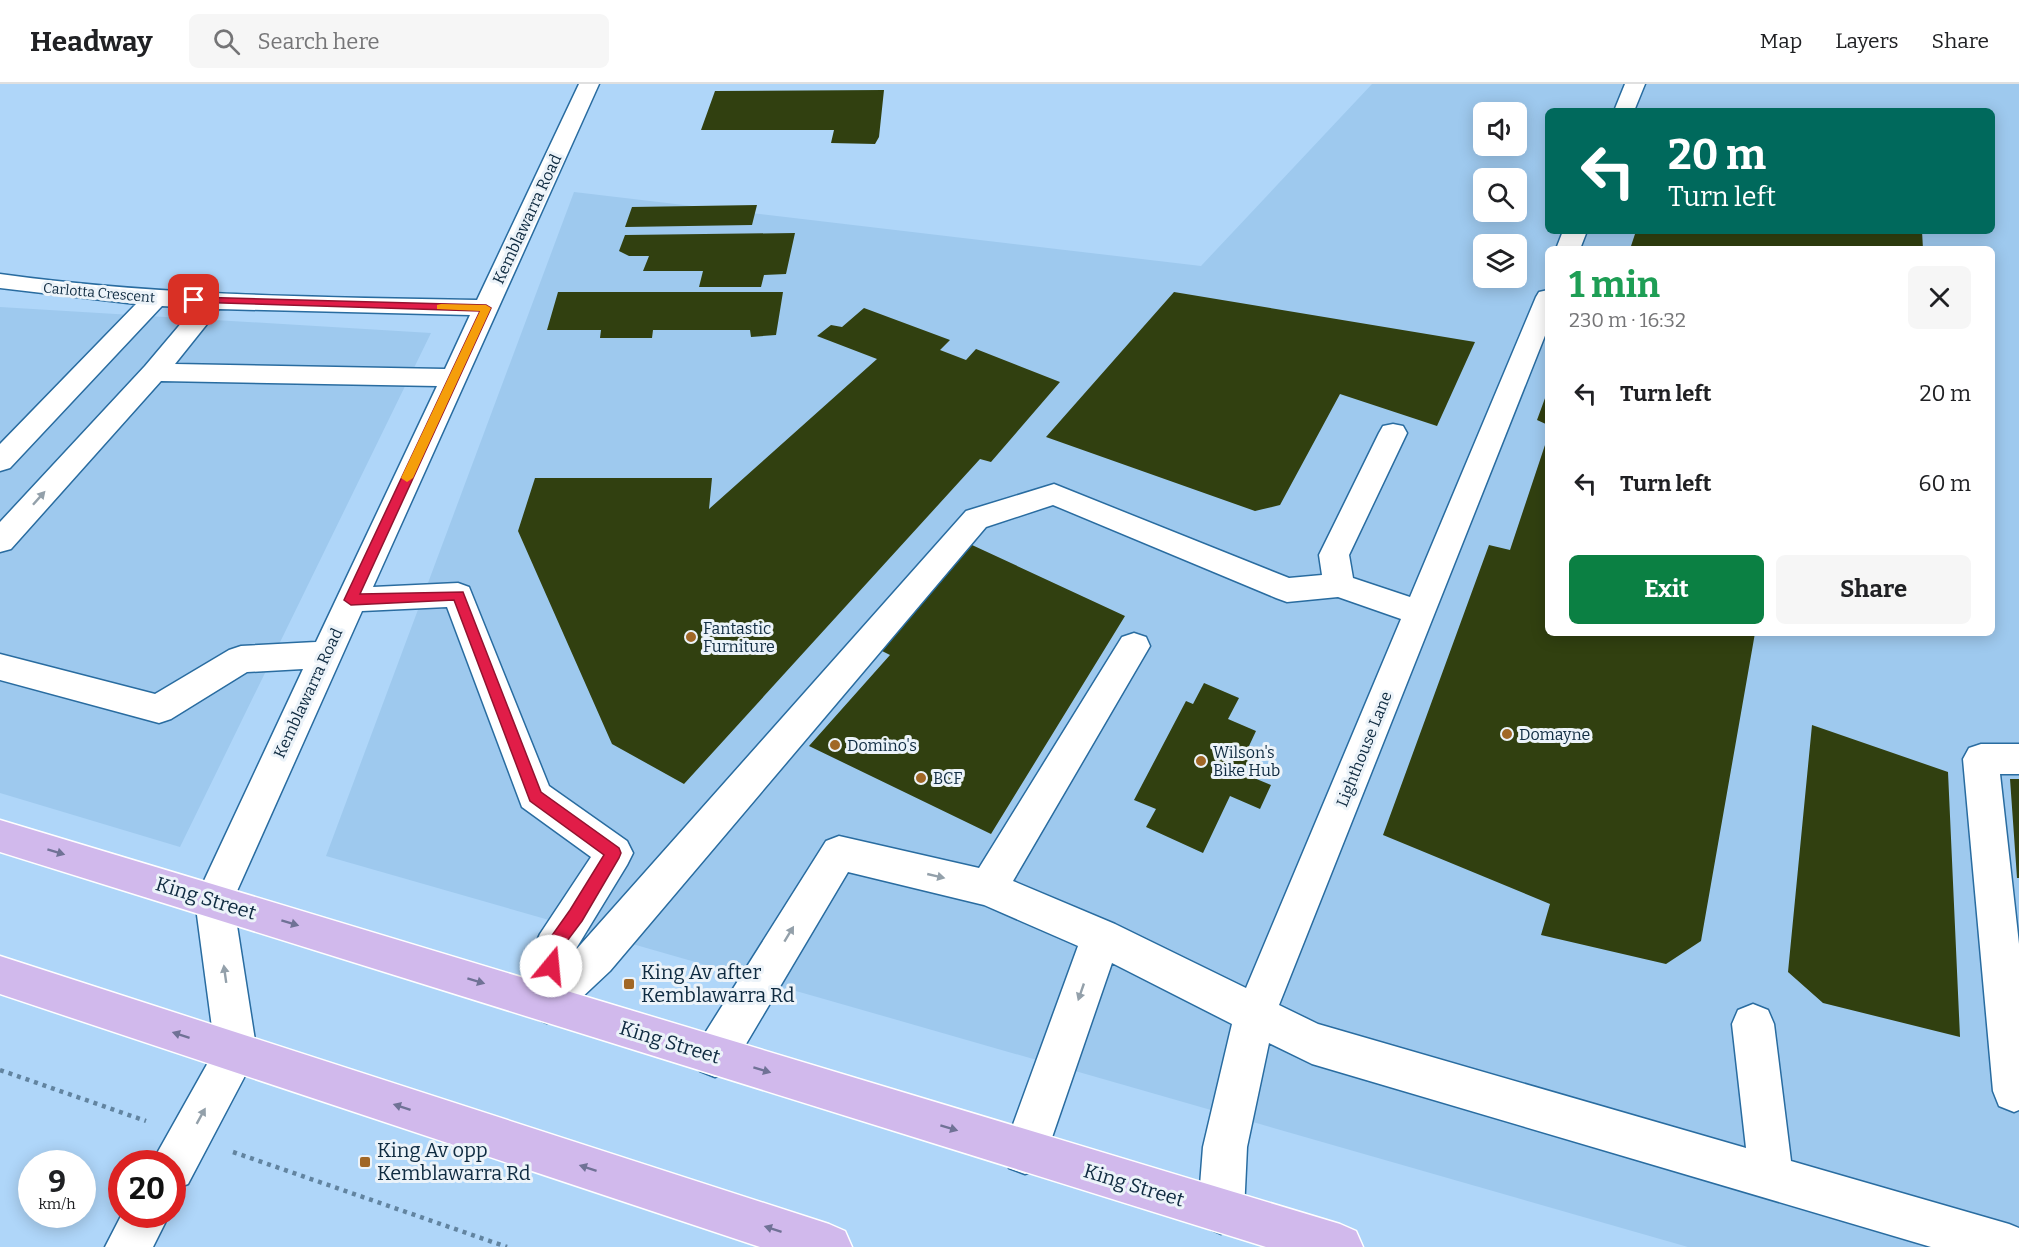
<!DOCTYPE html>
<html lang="en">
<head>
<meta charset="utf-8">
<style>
	body { margin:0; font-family:Bitter,serif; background:#f6f6f6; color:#202124; height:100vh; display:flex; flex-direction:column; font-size:22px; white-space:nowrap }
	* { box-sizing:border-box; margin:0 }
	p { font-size:20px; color:#757577 }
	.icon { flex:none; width:33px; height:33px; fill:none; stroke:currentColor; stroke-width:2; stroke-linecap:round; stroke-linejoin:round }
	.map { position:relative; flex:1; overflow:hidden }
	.side { position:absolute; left:1545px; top:162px; width:450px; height:390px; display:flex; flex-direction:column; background:#fff; border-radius:9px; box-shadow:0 3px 15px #0003 }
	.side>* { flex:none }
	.banner { position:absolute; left:1545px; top:24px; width:450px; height:126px; border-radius:9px; box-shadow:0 3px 15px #0003; background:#00695c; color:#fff; overflow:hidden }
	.tools { position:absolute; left:1473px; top:18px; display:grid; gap:12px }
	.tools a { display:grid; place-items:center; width:54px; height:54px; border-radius:9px; background:#fff; box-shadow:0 3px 15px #0003; font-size:30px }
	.speed { position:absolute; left:18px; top:1066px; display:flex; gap:12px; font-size:30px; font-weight:700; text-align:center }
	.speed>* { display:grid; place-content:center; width:78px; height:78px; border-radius:50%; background:#fff; box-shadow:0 3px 15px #0003; line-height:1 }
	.speed small { font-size:15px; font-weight:400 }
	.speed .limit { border:9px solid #d22; background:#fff; color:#111 }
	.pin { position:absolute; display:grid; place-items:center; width:51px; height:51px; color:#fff; margin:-26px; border-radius:12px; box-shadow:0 3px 9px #0006 }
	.me { position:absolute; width:66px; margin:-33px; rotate:17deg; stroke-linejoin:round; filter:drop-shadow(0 0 4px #0008) }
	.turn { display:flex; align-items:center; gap:21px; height:126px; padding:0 24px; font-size:27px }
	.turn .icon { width:78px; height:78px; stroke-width:2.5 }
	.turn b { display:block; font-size:42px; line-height:51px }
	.round { display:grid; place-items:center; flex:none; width:63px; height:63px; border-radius:9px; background:#f6f6f6 }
	.head { display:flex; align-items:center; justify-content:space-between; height:102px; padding:0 24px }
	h1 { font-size:36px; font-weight:700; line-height:45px; color:#1e9e55 }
	.action { display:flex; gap:12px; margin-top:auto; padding:12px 24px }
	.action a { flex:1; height:69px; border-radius:9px; background:#0b8043; color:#fff; font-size:24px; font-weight:700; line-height:69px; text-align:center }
	.action a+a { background:#f6f6f6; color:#202124 }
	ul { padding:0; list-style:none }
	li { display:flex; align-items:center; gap:18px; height:90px; padding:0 24px }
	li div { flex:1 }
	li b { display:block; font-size:22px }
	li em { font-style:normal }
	header { display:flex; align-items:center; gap:36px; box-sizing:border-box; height:84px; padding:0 30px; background:#fff; border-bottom:2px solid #e0e0e0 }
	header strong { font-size:28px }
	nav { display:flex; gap:33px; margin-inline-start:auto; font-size:21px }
	.search { width:420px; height:54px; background:#f6f6f6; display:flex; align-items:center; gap:15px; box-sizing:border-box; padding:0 21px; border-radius:9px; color:#757577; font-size:22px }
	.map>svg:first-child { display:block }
	.built { fill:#9ec9ee; fill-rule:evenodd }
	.building { fill:#314010 }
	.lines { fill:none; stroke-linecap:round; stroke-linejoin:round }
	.minor-casing { stroke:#296ca0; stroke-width:3 }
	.major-casing { stroke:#fff; stroke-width:3 }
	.path { stroke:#6284a0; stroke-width:4.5; stroke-dasharray:4 5; stroke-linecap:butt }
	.minor { fill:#fff; fill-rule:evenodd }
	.major { fill:#d1b9ec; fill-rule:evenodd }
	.oneway { fill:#93a0aa }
	.oneway2 { fill:#707296 }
	.route { fill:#e11d48; stroke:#92132f; stroke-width:1.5 }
	.slow { fill:#f59e0b }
	.poi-dot { fill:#a16726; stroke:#ecf3f9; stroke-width:2 }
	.labels { text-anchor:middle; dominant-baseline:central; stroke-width:6; stroke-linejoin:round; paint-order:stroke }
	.far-street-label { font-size:14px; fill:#0f2b41; stroke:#ecf3f9 }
	.street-label { font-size:16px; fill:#0f2b41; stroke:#ecf3f9 }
	.poi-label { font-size:16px; fill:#0f2b41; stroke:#ecf3f9; text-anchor:start }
	.near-street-label { font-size:20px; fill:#0f2b41; stroke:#ecf3f9 }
	.near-poi-label { font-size:20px; fill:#0f2b41; stroke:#ecf3f9; text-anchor:start }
</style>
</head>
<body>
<header>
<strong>Headway</strong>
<div class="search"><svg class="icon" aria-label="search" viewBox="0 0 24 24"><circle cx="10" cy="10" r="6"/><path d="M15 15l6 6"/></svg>Search here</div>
<nav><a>Map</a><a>Layers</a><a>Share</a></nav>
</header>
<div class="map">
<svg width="2019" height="1163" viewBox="0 0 2019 1163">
	<rect width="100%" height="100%" fill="#afd6f9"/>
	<path class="built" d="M1372 0H2019V1163H1688L326 772 574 108 1201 182ZM1548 27H1992V147H1548ZM1484 28H1516V62H1484ZM1484 94H1516V128H1484ZM1484 160H1516V194H1484ZM1548 165H1992V549H1548Z
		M0 223 431 249 180 763 0 709Z"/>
	<path class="building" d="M884 6 879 53 875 60 831 59 834 46H701L715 7Z
		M757 121 752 141 625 143 632 123Z
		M1636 147H1922L1923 165H1630Z
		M795 149 786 190 764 191 761 203H699L703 187H643L649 172H629L619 167 625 151Z
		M558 208H783L776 251 751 253 750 246H653L652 254H600L601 246H547Z
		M1174 208 1475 258 1437 342 1340 310 1280 421 1255 427 1046 353Z
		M864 224 950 256 940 266 966 276 976 265 1060 298 991 378 980 375 684 700 612 660 518 447 535 394H712L709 425 877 275 817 252 831 241 842 243Z
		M1548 306V341L1537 336Z
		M1548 352V549H1755L1701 857 1666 880 1541 851 1550 820 1383 751 1489 461 1510 466Z
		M972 461 1125 532 991 750 809 662 890 571 882 567Z
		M1204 599 1239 614 1228 635 1256 647 1249 662 1253 666 1242 689 1271 701 1260 725 1230 712 1203 769 1146 743 1156 725 1134 716 1186 617 1193 620Z
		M1812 641 1948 688 1960 953 1823 919 1788 888Z
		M2010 695H2019V794H2017Z"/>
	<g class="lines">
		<defs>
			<path id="minor" d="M579 0H599L373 503 458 499 469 503 549 702 627 757 633 769 627 781 574 868 966 427 1054 400 1289 494 1322 491 1319 471 1379 349 1383 342 1393 340 1403 342 1407 349 1349 471 1353 494 1410 513 1536 213 1539 208 1548 206V244L1279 921 1318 940 1746 1064 1732 940 1738 926 1753 920 1768 926 1774 940 1791 1077 2009 1140 2019 1144V1163H1931L1312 980 1269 959 1247 1063 1244 1127 1237 1143 1221 1150 1205 1143 1198 1127 1203 1063 1232 940 1112 879 1047 1068 1041 1084 1025 1090 1009 1084 1003 1068 1078 862 984 821 848 788 730 987 715 993 700 987 694 972 700 957 826 757 839 752 979 784 1122 553 1134 549 1146 553 1150 562 1013 797 1115 840 1246 904 1401 535 1338 513 1287 518 1276 514 1053 421 986 443 610 887 561 933 547 939 533 933 527 919 534 863 540 850 591 773 522 723 447 523 362 527 233 816 257 969 188 1100 172 1106V1080H151L215 966 195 816 303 585 247 588 171 635 159 639 0 596V570L155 610 229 566 241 562 316 558 437 302 161 297 11 465 0 468V438L145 282 194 224 162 222 10 384 0 387V360L136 220 0 204V190C159 212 317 213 477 216ZM219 225 470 231 445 285 175 280Z
				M1625 0H1645L1634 27H1614Z
				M1563 147H1587L1580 165H1556Z
				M1981 660H2019V690H2000L2019 860V1026L2014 1028 1999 1022 1993 1007 1963 675 1969 664Z
				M122 1130V1131H169L153 1163H105Z"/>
			<path id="major" d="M0 736 1340 1140 1356 1147 1363 1163H1266L0 768Z
				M0 872 829 1140 845 1147 852 1163H760L0 910Z"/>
		</defs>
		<use href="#minor" class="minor-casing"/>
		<use href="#major" class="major-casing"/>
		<path class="path" d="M0 986 146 1037
			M233 1068 507 1163"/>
		<use href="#minor" class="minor"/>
		<use href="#major" class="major"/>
	</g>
	<defs><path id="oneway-solid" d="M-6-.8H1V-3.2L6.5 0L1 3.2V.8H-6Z" transform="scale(1.5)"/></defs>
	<g class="oneway">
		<use href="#oneway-solid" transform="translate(39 414) rotate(-48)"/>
		<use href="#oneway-solid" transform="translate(936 792) rotate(13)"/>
		<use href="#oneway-solid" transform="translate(789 850) rotate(-59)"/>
		<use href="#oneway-solid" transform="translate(225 890) rotate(-98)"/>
		<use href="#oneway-solid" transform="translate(1081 908) rotate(109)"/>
		<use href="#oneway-solid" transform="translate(201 1032) rotate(-61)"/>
	</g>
	<g class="oneway2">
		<use href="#oneway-solid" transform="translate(56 768) rotate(17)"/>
		<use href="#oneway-solid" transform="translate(290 839) rotate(17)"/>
		<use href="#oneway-solid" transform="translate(476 897) rotate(17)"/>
		<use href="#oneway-solid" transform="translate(181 951) rotate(-162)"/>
		<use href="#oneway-solid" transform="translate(762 986) rotate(17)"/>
		<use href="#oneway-solid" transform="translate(402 1023) rotate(-162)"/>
		<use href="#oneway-solid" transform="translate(949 1044) rotate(17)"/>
		<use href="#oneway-solid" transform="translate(588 1084) rotate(-162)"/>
		<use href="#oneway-solid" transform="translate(773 1145) rotate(-162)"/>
	</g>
	<path class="route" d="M194 213 486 221 491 224 360 510 463 508 541 708 619 764 621 769 619 774 582 837 561 865 557 887 551 889 545 887 543 882 548 857 570 826 604 771 530 717 454 516 351 521 344 516 480 227 190 218V214Z"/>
	<path class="slow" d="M441 220 486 221 491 224 413 394 407 398 401 394 480 227 437 225V221Z"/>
	<g class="poi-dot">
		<circle cx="691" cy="553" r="6"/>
		<circle cx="1507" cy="650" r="6"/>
		<circle cx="835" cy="661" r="6"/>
		<circle cx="1201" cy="677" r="6"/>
		<circle cx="921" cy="694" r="6"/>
		<rect x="623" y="894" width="12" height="12" rx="3"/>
		<rect x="359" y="1072" width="12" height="12" rx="3"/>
	</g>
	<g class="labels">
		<g class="far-street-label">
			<text transform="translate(99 209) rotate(5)">Carlotta Crescent</text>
		</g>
		<g class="street-label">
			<text transform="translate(527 135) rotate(-65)">Kemblawarra Road</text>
			<text transform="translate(308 609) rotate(-65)">Kemblawarra Road</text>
			<text transform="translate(1364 665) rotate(-68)">Lighthouse Lane</text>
		</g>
		<g class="poi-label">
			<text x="703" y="544">Fantastic<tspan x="703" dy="18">Furniture</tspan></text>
			<text x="1519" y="650">Domayne</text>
			<text x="847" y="661">Domino's</text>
			<text x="1213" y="668">Wilson's<tspan x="1213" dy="18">Bike Hub</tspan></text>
			<text x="933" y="694">BCF</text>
		</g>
		<g class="near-street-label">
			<text transform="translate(206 814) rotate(17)">King Street</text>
			<text transform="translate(670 958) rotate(17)">King Street</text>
			<text transform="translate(1134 1101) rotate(17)">King Street</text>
		</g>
		<g class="near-poi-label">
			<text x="641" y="888">King Av after<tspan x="641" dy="23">Kemblawarra Rd</tspan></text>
			<text x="377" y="1066">King Av opp<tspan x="377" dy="23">Kemblawarra Rd</tspan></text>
		</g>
	</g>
</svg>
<div class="tools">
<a><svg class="icon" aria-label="sound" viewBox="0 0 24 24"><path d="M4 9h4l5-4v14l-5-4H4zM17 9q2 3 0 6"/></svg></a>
<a><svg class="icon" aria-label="search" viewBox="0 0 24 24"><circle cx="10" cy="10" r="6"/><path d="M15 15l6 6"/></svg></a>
<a><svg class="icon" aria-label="layers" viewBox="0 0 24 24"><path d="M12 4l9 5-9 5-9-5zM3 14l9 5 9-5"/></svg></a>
</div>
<div class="speed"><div>9<small>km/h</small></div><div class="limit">20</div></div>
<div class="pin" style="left:194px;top:216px;background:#d93025"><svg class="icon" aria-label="arrive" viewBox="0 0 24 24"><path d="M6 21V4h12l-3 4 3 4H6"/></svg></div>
<svg class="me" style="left:551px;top:882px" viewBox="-20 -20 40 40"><circle r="19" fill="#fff"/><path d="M0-13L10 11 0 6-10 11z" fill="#e11d48"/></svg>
<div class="banner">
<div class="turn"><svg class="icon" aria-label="left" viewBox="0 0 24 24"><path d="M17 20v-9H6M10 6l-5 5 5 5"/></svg><div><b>20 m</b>Turn left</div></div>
</div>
<section class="side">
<div class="head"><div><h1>1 min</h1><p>230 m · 16:32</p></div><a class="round"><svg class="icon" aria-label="close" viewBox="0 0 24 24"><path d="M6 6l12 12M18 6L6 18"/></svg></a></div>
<ul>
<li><svg class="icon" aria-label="left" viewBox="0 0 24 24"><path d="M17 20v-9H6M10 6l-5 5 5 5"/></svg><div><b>Turn left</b></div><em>20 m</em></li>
<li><svg class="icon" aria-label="left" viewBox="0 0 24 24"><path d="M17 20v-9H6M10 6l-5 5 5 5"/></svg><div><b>Turn left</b></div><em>60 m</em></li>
</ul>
<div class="action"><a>Exit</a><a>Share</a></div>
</section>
</div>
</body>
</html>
